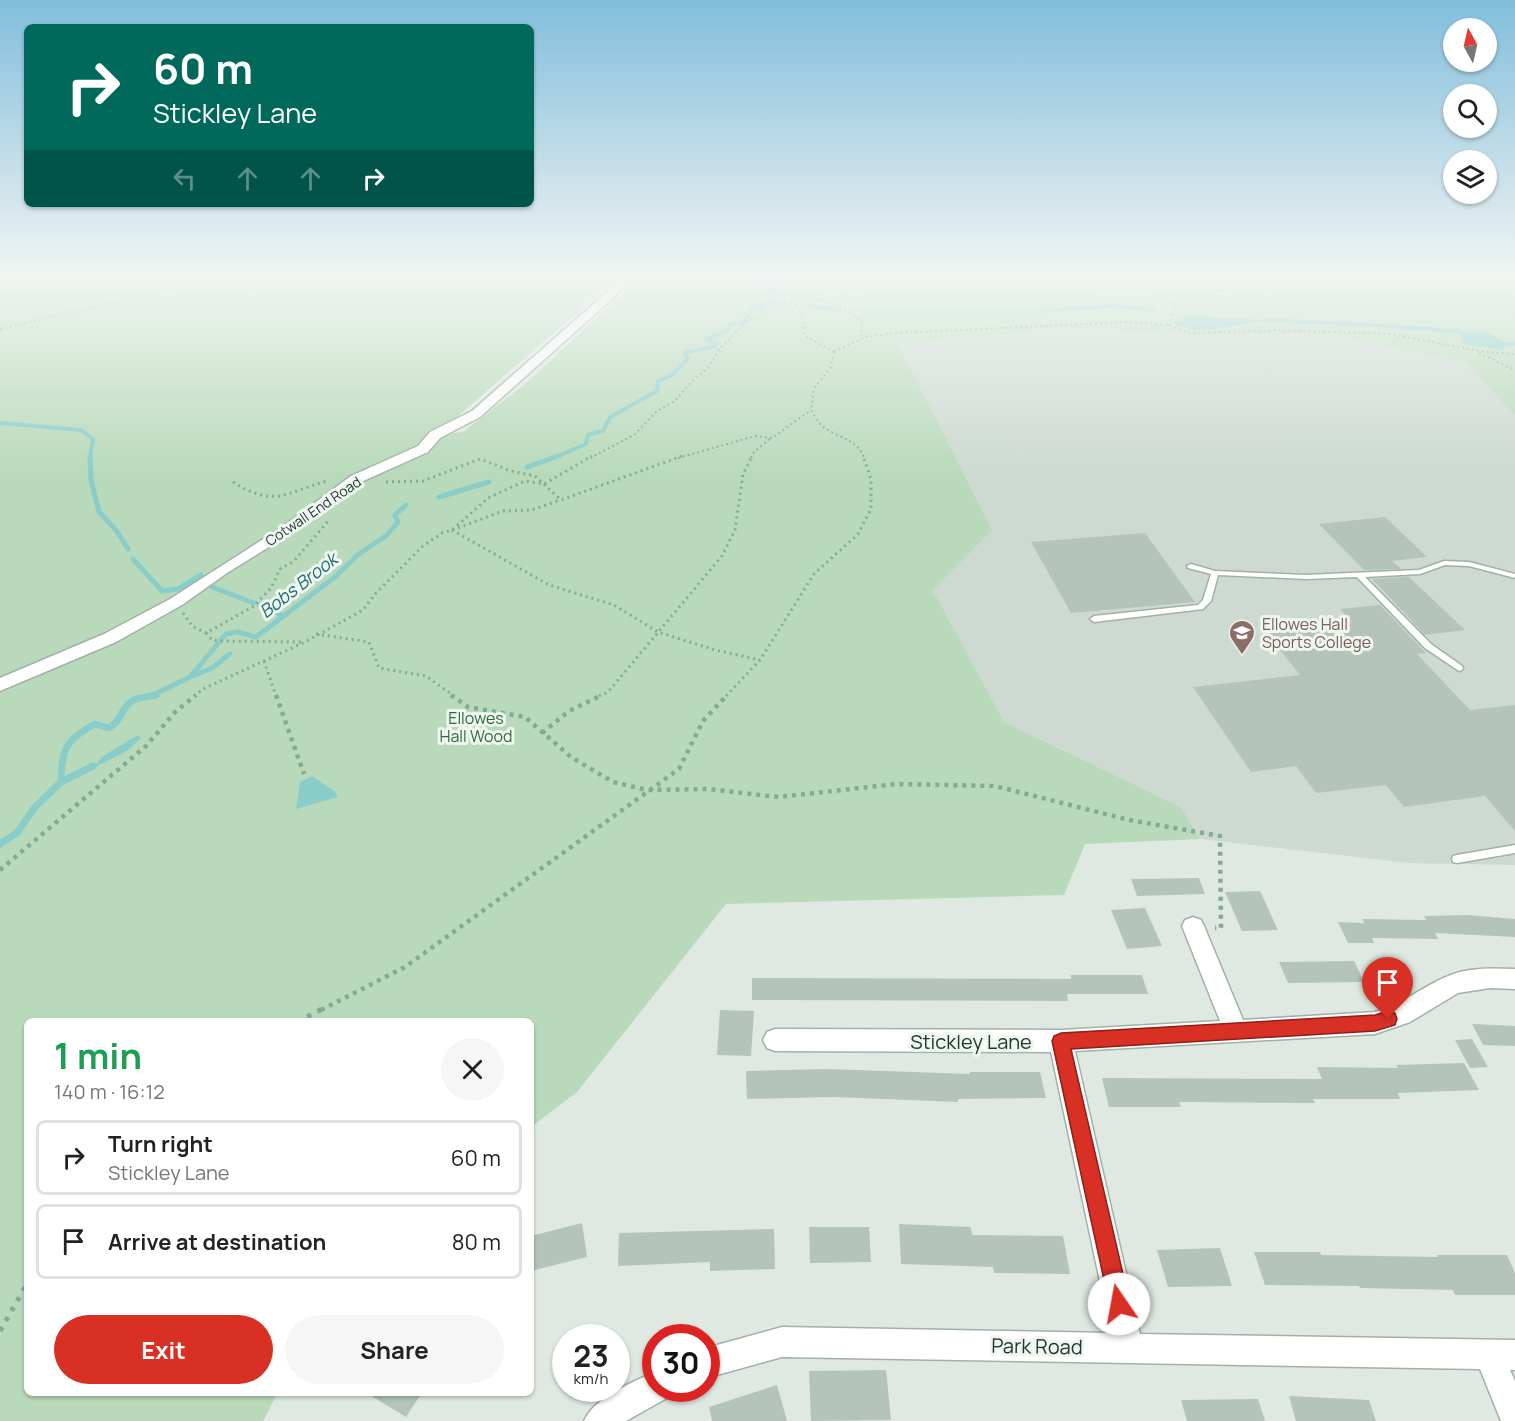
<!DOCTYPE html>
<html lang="en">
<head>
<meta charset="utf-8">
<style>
	body { margin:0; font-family:Manrope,sans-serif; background:#f6f6f6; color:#222; height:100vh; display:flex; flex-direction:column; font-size:22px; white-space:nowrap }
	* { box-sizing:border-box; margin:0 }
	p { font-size:20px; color:#767676 }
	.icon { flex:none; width:33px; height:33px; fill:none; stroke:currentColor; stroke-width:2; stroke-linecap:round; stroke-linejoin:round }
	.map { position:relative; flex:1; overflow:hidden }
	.sheet { position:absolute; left:24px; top:1018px; width:510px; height:378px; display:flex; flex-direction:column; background:#fff; border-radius:9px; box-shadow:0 2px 4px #0004 }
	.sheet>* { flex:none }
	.banner { position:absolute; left:24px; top:24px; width:510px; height:183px; border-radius:9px; box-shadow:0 2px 4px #0004; background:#00695c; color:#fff; overflow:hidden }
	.needle { width:39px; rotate:352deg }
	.controls { position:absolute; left:1443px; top:18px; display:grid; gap:12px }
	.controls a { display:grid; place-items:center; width:54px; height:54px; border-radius:50%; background:#fff; box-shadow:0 2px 4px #0004; font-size:30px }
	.speed { position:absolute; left:552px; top:1324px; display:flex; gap:12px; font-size:30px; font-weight:700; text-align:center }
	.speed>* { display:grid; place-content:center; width:78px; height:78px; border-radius:50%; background:#fff; box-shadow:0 2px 4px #0004; line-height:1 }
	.speed small { font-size:15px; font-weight:400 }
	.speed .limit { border:9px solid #d22; background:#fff; color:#111 }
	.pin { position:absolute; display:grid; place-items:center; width:51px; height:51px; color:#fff; margin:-62px -26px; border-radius:50% 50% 50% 0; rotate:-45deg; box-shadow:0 0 6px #0007 }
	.pin .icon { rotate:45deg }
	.me { position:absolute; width:66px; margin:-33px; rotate:348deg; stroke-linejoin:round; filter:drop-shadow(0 0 4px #0008) }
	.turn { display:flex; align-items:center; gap:21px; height:126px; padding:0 30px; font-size:27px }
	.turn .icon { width:78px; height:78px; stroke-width:2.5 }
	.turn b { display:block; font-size:42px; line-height:51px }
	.lanes { display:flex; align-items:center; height:57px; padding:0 30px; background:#0003; justify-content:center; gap:30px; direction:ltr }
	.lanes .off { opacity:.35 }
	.round { display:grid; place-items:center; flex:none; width:63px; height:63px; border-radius:32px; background:#f6f6f6 }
	.overview { display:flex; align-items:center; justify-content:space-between; height:102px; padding:0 30px }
	h1 { font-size:36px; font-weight:700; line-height:45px; color:#1e9e55 }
	.button { display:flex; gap:12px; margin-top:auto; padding:12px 30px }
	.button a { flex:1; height:69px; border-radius:36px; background:#d93025; color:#fff; font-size:24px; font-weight:700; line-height:69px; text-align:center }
	.button a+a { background:#f6f6f6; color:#222 }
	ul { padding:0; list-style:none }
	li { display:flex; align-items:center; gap:18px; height:75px; margin:0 12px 9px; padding:0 18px; border:3px solid #e0e0e0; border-radius:9px }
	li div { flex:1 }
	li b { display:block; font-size:22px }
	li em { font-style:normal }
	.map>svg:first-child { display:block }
	.built { fill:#cdd9d1 }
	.green { fill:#b8daba }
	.water { fill:#88cdc9 }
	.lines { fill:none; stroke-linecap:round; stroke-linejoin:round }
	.stream-far2 { stroke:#88cdc9; stroke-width:4 }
	.stream-far1 { stroke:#88cdc9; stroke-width:5 }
	.stream { stroke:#88cdc9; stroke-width:7 }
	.building { fill:#b4c4bb }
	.service-casing { stroke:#a2b1a8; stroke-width:3 }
	.minor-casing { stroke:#a2b1a8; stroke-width:3 }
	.path-far3 { stroke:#80ac95; stroke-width:2; stroke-dasharray:2 3; stroke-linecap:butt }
	.path-far2 { stroke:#80ac95; stroke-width:3; stroke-dasharray:2 4; stroke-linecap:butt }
	.path-far1 { stroke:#80ac95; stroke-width:4.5; stroke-dasharray:4 5; stroke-linecap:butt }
	.path { stroke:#80ac95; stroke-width:5; stroke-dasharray:4.5 7; stroke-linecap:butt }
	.service { fill:#fff; fill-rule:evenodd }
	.minor { fill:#fff; fill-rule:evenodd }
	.route { fill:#d93025; stroke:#8d1f18; stroke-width:1.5 }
	.labels { text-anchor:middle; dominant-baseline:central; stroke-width:6; stroke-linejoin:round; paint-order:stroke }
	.far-street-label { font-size:14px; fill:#21392d; stroke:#eff6f1 }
	.education-label { font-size:16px; fill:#785e54; stroke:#eff6f1; text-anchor:start }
	.park-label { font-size:16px; fill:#2d6d38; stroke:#eff6f1 }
	.water-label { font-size:18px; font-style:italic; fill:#1e716e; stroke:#eff6f1 }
	.near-street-label { font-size:20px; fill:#21392d; stroke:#eff6f1 }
</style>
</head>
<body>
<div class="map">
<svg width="1515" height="1421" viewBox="0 0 1515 1421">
	<rect width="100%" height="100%" fill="#dfe9e2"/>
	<path class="built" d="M1059 329 1220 336 1281 334 1348 339 1466 363 1515 416V865L1409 863 1200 839 1181 807 1004 722 933 590 898 344Z"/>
	<path class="green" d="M0 276H615L610 284 436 435 463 432 525 384 627 290 635 276H1515V416L1466 363 1348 339 1281 334 1220 336 1059 329 898 344 992 530 933 590 1004 722 1181 807 1200 839 1085 844 1064 895 726 904 577 1092 531 1127V1022H27V1394H277L263 1421H0Z"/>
	<path class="water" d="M1188 316 1266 320 1214 329 1195 330 1176 325 1174 322Z
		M1472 331 1487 332 1509 344 1503 350 1469 345 1464 342 1461 332Z
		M138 735 141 738 127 751 93 768 103 756Z
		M312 776 334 791 338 797 296 809 300 782Z"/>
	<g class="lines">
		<path class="stream-far2" d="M774 303 782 304
			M810 306 840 310
			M863 311H1035L1115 306 1153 310
			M1266 320 1394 326 1461 332
			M1509 344H1515
			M0 423 81 430 93 439 90 458
			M554 458 586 444 588 435 603 431 610 417 657 391 658 381 671 376 688 358 684 353 713 347 717 344 706 339 727 331 730 325 744 322 753 308 769 303 772 296 769 292 772 288 766 284 770 282V276"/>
		<path class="stream-far1" d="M90 456 91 480 99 512 116 530 128 549
			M527 467 558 456
			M439 497 489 482
			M133 559 162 591 178 589 201 575
			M212 587 254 603
			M259 605 284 616
			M192 676 212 668 230 654
			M151 696 190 677 226 634 238 632 256 637 335 577 359 554 387 535 398 522 395 515 406 505"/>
		<path class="stream" d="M61 782 93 766
			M0 844 17 833 35 807 61 782C61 750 66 739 95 724L109 728C123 720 120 709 132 701 138 697 149 697 156 695"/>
	</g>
	<path class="building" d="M1385 517 1427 557 1392 561 1401 569 1364 570 1319 524Z
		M1145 533 1195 602 1071 613 1031 542Z
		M1409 577 1465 630 1425 635 1372 579Z
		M1380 605 1426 653 1417 654 1470 710 1515 705V831L1485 796 1404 807 1386 785 1316 793 1296 766 1251 772 1193 687 1300 675 1265 631 1352 622 1340 609Z
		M1199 878 1205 894 1137 896 1131 879Z
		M1260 891 1278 930 1242 931 1225 892Z
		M1145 908 1162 946 1127 949 1111 910Z
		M1468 915 1515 919V937L1435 933 1438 939 1372 938 1374 943H1348L1338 922 1364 923 1362 919 1426 920 1424 916Z
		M1354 961 1364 982 1288 983 1279 962Z
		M1071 975H1142L1148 994H1067L1068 1001 752 1000V978L1071 979Z
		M720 1010 754 1011 751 1056 717 1055Z
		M1472 1024 1515 1026V1046L1483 1045Z
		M1472 1039 1488 1067 1470 1068 1455 1040Z
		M1464 1063 1479 1090 1398 1093 1400 1099H1313L1315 1103 1179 1102 1181 1107H1109L1102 1078 1322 1079 1317 1067 1398 1068 1396 1065Z
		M828 1069 970 1074V1072H1040L1046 1098 958 1099V1102L834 1097 747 1099 746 1071Z
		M582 1223 587 1257 531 1271V1236Z
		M899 1224 971 1227 972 1235 1063 1236 1070 1274 994 1273 993 1267 901 1264Z
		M809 1227H869L871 1262 810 1263Z
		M774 1229 775 1269 710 1271V1262L618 1266 619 1233Z
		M1220 1248 1232 1286 1168 1287 1157 1250Z
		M1254 1252H1320L1321 1255 1438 1257 1437 1255H1507L1515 1273V1295H1455L1453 1290 1360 1288 1359 1286 1265 1285Z
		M886 1370 891 1420 811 1421 809 1371Z
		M777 1385 787 1421H712L709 1407Z
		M368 1394H421L406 1417Z
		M1289 1396 1369 1400 1376 1421H1296Z
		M1258 1399 1265 1421H1187L1181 1400Z"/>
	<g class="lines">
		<defs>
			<path id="service" d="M1444 561 1469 562 1515 574V578L1469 566 1445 565 1420 574 1365 577 1431 644 1462 666 1463 668 1462 670 1459 671 1425 648 1357 577 1306 579 1218 575 1211 601 1203 609 1094 622 1090 619 1094 616 1198 605 1203 600 1211 574 1188 568 1187 566 1191 564 1215 571 1306 575 1419 570Z
				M1515 845V853L1457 863 1453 862 1452 859 1453 856 1457 855Z"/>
			<path id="minor" d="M621 276H631L614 297 480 417 440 438 428 452 361 482 295 531 227 573 182 605 116 642 0 691V678L104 634 170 599 285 525 351 476 418 446 430 432 472 411 606 293Z
				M1193 917 1201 920 1204 926 1243 1020 1375 1012C1403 1004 1420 988 1446 977 1466 967 1493 968 1515 969V989L1490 988 1458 993 1410 1022 1375 1034 1075 1051 1140 1334 1515 1340V1370H1510L1515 1381V1421H1501L1480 1369 782 1357 706 1378V1348L782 1327 1111 1333 1051 1052 775 1051 767 1048 763 1040 767 1032 775 1029 1061 1030 1220 1021 1182 926 1185 920Z
				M656 1372V1389H670L667 1398 626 1421H584C593 1399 633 1381 656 1372Z"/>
		</defs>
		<use href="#service" class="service-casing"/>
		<use href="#minor" class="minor-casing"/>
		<path class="path-far3" d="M852 276 853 291 938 298H1001L1146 289
			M1133 276 1155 295 1171 302 1175 309 1168 325
			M1155 295H1169L1166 292 1216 294 1214 291H1225L1240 283 1237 279 1244 276
			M804 297 852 283
			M774 302 793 303
			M0 329 223 276
			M834 352 865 337 895 333 1127 322 1168 325 1190 333 1274 330 1388 334 1486 352 1515 354
			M834 352 805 336 801 312 793 303 792 297C821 298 842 303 863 323L860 334 865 337
			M834 352 831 367 814 388 811 410C814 415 818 422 822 426 837 438 857 438 864 458
			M1479 353 1515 370
			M590 458 634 435 657 411 675 401 693 380 708 368 718 351 745 322 760 316V311L774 302 773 290 782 276
			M678 458 755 436 772 438 811 410
			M751 458 754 452 771 438"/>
		<path class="path-far2" d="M233 482C274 508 285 493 327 481
			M386 482 423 481 480 459 511 471 535 476 561 500 682 456
			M458 528 503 511 532 510 560 500
			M452 530 549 585 614 605 658 632 715 650 760 660
			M183 613 192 626 206 633 254 606 271 588 280 569 294 561 329 520
			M206 633 212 640 222 641 304 642
			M316 634 369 642 379 668 426 676 454 696
			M264 661 276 696
			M194 696 203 689 305 642 363 610 376 593 423 546 442 533 452 530 488 498 525 481 544 484 592 456
			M599 696 608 692 722 556 735 530 743 474 752 456
			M726 696 760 660 814 574 858 534 871 509V479L863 456"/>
		<path class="path-far1" d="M276 695 304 774
			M451 695 468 707 525 717 571 757 613 782 647 790 708 789 779 797 896 784 995 786 1129 820 1220 836 1221 928H1215
			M542 733 569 711 602 695
			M0 870 146 746 175 712 196 695
			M321 1010 405 967 679 769 703 721 727 695"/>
		<path class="path" d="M297 1022 324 1008
			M0 1331 27 1284"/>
		<use href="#service" class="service"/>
		<use href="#minor" class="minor"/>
	</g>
	<linearGradient id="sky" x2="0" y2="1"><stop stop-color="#81bedc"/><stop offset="0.58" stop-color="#f1f5f2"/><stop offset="1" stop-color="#f1f5f2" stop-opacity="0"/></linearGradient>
	<rect width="1515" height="475" fill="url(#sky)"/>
	<path class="route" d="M1388 1011 1395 1013 1397 1019 1395 1025 1375 1031 1071 1049 1130 1304 1127 1312 1119 1315 1111 1312 1052 1041 1054 1036 1061 1033 1375 1015Z"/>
	<defs>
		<symbol id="school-pin" viewBox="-11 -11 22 30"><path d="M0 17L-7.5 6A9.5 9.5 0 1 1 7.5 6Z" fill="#8d6e63" stroke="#eff6f1"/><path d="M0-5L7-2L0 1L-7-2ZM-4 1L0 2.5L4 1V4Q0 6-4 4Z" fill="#fff"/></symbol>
	</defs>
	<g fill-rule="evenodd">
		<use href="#school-pin" x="1227" y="618" width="30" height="40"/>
	</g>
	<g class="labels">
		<g class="far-street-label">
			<text transform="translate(313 511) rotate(-34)">Cotwall End Road</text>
		</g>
		<g class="education-label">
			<text x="1262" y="624">Ellowes Hall<tspan x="1262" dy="18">Sports College</tspan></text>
		</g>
		<g class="park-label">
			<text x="476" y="718">Ellowes<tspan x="476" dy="18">Hall Wood</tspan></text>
		</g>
		<g class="water-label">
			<text transform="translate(298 585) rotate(-38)">Bobs Brook</text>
		</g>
		<g class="near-street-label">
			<text x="971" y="1041">Stickley Lane</text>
			<text transform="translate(1037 1346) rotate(1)">Park Road</text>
		</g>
	</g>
</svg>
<div class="controls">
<a><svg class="needle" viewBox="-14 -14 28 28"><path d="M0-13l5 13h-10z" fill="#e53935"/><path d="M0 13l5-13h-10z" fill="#767676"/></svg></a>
<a><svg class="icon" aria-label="search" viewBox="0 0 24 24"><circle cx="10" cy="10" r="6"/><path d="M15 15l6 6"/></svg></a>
<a><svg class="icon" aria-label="layers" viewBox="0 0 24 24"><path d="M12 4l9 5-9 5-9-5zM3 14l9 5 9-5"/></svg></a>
</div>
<div class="speed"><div>23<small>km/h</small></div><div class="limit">30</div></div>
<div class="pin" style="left:1388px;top:1019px;background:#d93025"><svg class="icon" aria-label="arrive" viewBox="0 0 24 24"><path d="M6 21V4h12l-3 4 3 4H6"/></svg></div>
<svg class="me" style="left:1119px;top:1304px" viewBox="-20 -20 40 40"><circle r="19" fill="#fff"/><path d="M0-13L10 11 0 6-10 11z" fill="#d93025"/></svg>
<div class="banner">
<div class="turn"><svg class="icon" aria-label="right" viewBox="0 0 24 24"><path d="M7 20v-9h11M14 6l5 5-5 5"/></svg><div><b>60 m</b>Stickley Lane</div></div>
<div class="lanes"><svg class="icon off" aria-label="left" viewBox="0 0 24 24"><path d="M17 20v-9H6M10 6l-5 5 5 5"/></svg><svg class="icon off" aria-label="ahead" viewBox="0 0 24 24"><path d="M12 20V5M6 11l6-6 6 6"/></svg><svg class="icon off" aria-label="ahead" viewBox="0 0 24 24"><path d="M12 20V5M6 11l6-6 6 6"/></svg><svg class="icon" aria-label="right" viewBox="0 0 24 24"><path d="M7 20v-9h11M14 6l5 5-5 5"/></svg></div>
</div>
<section class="sheet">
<div class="overview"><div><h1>1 min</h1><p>140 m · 16:12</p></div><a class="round"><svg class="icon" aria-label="close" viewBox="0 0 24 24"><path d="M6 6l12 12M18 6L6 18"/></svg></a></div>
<ul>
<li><svg class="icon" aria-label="right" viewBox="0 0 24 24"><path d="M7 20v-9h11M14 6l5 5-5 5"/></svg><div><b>Turn right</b><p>Stickley Lane</p></div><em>60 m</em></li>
<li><svg class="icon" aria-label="arrive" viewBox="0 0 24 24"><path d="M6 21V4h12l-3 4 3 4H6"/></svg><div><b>Arrive at destination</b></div><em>80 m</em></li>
</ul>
<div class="button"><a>Exit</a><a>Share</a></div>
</section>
</div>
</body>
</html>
